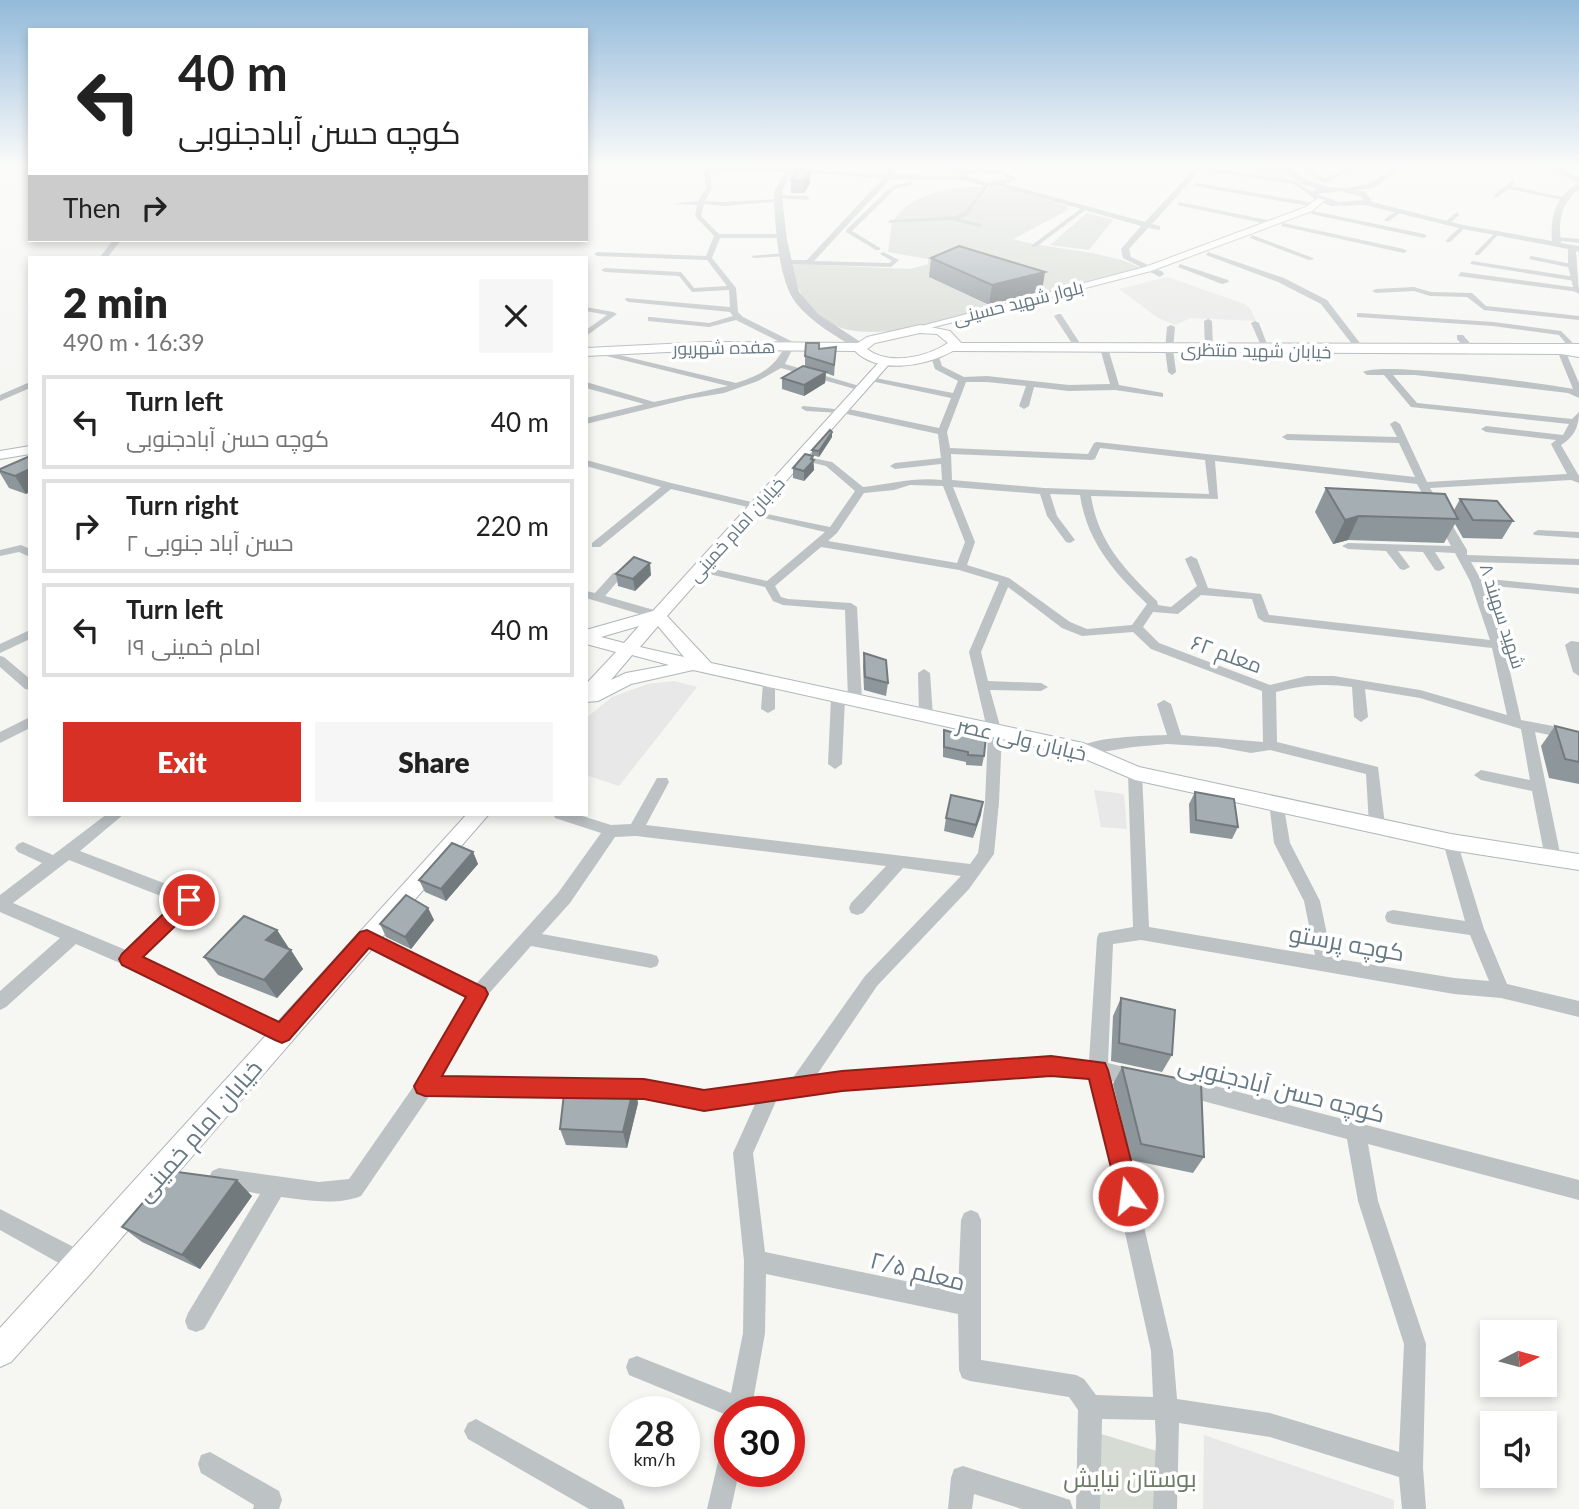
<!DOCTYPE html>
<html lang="en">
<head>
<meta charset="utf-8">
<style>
	body { margin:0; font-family:Lato,Cairo,sans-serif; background:#f6f6f6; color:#222; height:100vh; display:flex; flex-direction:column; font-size:26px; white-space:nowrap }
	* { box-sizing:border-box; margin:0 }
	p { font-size:23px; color:#767676 }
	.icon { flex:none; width:38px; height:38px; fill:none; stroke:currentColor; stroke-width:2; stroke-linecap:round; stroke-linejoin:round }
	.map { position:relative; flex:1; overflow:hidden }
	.sheet { position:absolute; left:28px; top:256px; width:560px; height:560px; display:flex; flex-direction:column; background:#fff; border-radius:0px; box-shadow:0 4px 10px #0003 }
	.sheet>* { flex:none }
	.banner { position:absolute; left:28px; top:28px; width:560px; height:214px; border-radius:0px; box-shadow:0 4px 10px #0003; background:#fff; color:#222; overflow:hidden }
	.needle { width:46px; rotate:84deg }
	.tools { position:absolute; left:1480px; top:1320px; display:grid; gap:14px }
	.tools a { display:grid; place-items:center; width:77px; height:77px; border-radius:0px; background:#fff; box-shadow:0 4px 10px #0003; font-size:35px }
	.speed { position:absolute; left:609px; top:1396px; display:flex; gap:14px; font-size:35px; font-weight:700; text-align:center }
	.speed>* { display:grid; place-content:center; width:91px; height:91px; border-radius:50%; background:#fff; box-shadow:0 4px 10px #0003; line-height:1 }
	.speed small { font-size:18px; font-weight:400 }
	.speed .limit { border:10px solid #d22; background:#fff; color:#111 }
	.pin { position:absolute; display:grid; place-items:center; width:60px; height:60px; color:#fff; margin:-30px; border:4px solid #fff; border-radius:50%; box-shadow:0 2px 7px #0007 }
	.me { position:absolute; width:77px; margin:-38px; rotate:346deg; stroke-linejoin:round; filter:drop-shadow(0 0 5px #0008) }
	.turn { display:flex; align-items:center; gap:24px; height:147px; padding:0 35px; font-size:32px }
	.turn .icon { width:91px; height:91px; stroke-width:2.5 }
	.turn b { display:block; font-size:49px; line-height:60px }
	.then { display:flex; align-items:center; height:66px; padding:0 35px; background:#0003; gap:14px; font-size:26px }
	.round { display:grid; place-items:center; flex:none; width:74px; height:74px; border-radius:0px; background:#f6f6f6 }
	.head { display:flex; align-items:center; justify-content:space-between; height:119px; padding:0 35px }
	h1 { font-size:42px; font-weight:800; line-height:52px }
	.button { display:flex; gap:14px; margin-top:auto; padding:14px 35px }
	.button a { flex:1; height:80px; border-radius:0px; background:#d93025; color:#fff; font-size:28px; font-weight:800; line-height:80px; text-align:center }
	.button a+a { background:#f6f6f6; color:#222 }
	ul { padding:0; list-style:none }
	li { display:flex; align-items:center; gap:21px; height:94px; margin:0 14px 10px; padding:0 21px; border:4px solid #e0e0e0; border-radius:0px }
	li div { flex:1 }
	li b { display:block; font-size:26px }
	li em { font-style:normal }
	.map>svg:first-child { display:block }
	.built { fill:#e7e8e7 }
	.green { fill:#d6dbd3 }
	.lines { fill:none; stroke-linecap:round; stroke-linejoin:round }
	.secondary-casing { stroke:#b0b6ba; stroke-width:2 }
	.primary-casing { stroke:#b1b7ba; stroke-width:2 }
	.minor { fill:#bdc2c5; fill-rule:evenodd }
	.tertiary { fill:#bdc2c5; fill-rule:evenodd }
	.secondary { fill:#fff; fill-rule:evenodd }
	.primary { fill:#fff; fill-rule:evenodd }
	.wall { fill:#8d969a }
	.shaded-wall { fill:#737a7d }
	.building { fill:#a4aeb3; stroke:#737a7d; stroke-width:2 }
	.route { fill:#d93025; stroke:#8d1f18; stroke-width:2 }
	.labels { text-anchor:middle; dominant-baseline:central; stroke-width:7; stroke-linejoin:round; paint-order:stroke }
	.far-street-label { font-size:18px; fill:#667983; stroke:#fff }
	.street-label { font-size:21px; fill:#667983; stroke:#fff }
	.near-street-label { font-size:24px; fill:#667983; stroke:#fff }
	.near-park-label { font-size:24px; fill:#6b7b65; stroke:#fff }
</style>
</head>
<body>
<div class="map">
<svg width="1579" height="1509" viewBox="0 0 1579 1509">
	<rect width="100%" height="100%" fill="#f6f6f3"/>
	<path class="built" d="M1217 166H1270L1288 180 1218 171Z
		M1167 277 1245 304 1251 310 1256 321 1190 318 1176 325 1158 318 1119 289Z
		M674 681 697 687 619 786 586 775V718L612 697 648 684Z
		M1094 790 1124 794 1127 829 1101 827Z
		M1204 1435 1394 1500V1509H1203Z"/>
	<path class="green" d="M991 186 1011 189 1067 206 1068 210 1013 239C1054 251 1102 249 1141 268L1047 293 957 265 929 277 992 307C924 324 813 370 792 267L794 264 910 269 928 264V259L888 252 892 223 958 218 970 211Z
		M965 187H983L963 213 954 217 894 220C909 196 939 191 965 187Z
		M1087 213 1113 220 1089 250 1050 245Z
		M1098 1433 1160 1452V1509H1099Z"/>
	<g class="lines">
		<defs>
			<path id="secondary" d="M1318 198 1325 200 1312 211 1151 271 911 333 906 330 1145 267 1306 207Z
				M881 360 891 362 667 616 711 663 1083 743 1139 767 1451 834 1579 854V870L1451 850 1135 780 1078 756 693 670 631 684 598 701 586 702V684L616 652 586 644V630L653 611ZM639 626 624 643 601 637ZM658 626 684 657 640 647ZM632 655 669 665 626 673 611 680Z
				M467 814H489L91 1273 11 1362 0 1367V1328Z"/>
			<path id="primary" d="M920 325 950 331 961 343 1579 344V357L1561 354 953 351C926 366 879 375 855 351L708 350 586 356V348L708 342 858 343 867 337ZM920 333 937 334 948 343C927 357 889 366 867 349L875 343Z
				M30 446V454L0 459V451Z"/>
		</defs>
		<use href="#secondary" class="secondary-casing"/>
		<use href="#primary" class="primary-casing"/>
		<path class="minor" d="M703 166 791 168 886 175 890 166H896L892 175 960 176 961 174 942 166H950L964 171 977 168 1003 170 1016 179 1003 185 989 186 968 214 960 219 982 224 980 227 951 220 888 223 890 220 956 216 964 212 984 186 963 180 890 179 814 261 889 263 892 261 880 254 883 252 899 260 891 267 788 264 785 262 788 260H807L883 178 788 172 709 171 712 188 705 201 724 202 778 199 781 201 724 206 704 204 701 216 719 234H782L785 236 782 238H720L712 258 736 288 738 312 743 317 797 344 798 346 793 348 785 364 866 388 862 391 781 368 758 381 724 393 688 399 586 424V418L644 404 586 388V382L654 402 728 386 594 353V349L736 383C762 374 773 369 786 345L736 320 709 327 648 321V317H651L709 323 733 316 730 312 629 302 625 300 626 298 730 307 729 290 692 292 679 276 605 272 601 270 605 268 681 272 694 288 727 286 707 260 597 256 594 254 597 252 706 256 714 236 695 216 697 205 671 204 698 201 706 188ZM977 172 1002 174 1009 179 987 183 965 176Z
			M1180 166H1194L1295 181 1315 194 1310 195 1293 184Z
			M1298 166H1305L1325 179 1351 166H1358L1325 183Z
			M1545 166 1563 169 1579 179V183Z
			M1513 180 1516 182 1512 186 1566 198 1563 200 1508 189 1498 197H1494V195Z
			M911 181 913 184 895 189 852 231 880 248V250H876L846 232V230L891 187Z
			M1196 183 1315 203 1318 205 1315 207 1194 186Z
			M778 195 807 196 810 198 807 200 776 198Z
			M1179 202 1272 221 1275 223 1272 225 1177 205Z
			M1083 207 1088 208 1036 247H1032V245Z
			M1313 211 1424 234 1427 236 1424 238 1311 214Z
			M1396 211 1401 212 1389 221H1385V219Z
			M1457 212 1459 215 1449 224H1445V222Z
			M1283 223 1404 249 1407 251 1404 253 1281 226Z
			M1461 226 1466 227 1450 242H1446V240Z
			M1496 232 1498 235 1479 255H1475V253Z
			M1252 235 1313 258 1314 259 1309 260 1250 238Z
			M1556 237 1579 239V243L1554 240Z
			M1208 252 1284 278 1327 300 1366 351 1359 353 1321 304 1278 282 1206 255Z
			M785 253 787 256 754 258 751 256Z
			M1531 256 1572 264 1575 266 1572 268 1529 259Z
			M1472 261 1575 277 1579 279 1575 281 1470 264Z
			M1180 264 1228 280 1229 282 1222 284 1178 267Z
			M1461 272 1579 288V292L1458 276Z
			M1414 287 1431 292 1472 293 1486 306 1579 316V320L1484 310 1467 297 1430 296 1414 291 1376 293 1372 291 1376 289Z
			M586 307 613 312 617 314 586 336V330L607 315 586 311Z
			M1360 313 1493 322 1561 331 1579 349 1572 351 1559 335 1493 326 1357 317V313Z
			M1058 314H1061L1083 348 1082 350 1075 348 1054 316Z
			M1208 319 1212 321 1213 349 1209 351 1205 349 1204 321Z
			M1255 321 1259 323 1270 352 1263 350 1251 323Z
			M1171 325 1175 327 1173 349 1176 372 1172 375 1168 372 1165 349 1167 327Z
			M1457 335H1463L1476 350V354H1470L1457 339Z
			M1104 346 1108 348 1119 385 1163 393V397L1115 390 1069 391 1034 387 1029 406 1024 409 1019 406 1026 386 987 382H966L947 432 950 448 1088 454 1094 443 1097 442 1415 477 1399 443 1287 440 1282 437 1287 434 1397 437 1390 424 1395 421 1400 424 1427 482 1567 474 1551 444 1556 440 1486 432 1481 429 1486 426 1563 435 1569 424 1411 407 1384 375H1367L1363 372C1381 361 1542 383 1573 389L1557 350 1564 348 1579 383V398L1568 393 1415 375H1393L1417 403 1572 419 1579 412C1579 427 1574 437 1561 445L1579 476V483L1571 480 1430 488 1467 550V555L1579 559V565L1471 562 1480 578 1579 588V594L1483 585 1504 645 1521 720 1579 731V741L1535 732 1561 858 1558 862 1553 864 1548 862 1545 858 1532 791 1481 780 1474 775 1481 770 1530 780 1521 729 1420 698 1365 689 1368 717 1361 722 1354 717 1352 687C1325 683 1302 685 1276 692L1277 742 1378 767 1385 825 1382 829H1372L1369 825 1366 774 1270 750 1251 753 1218 747 1167 744 1133 747 1083 755 1078 753 1076 750C1089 736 1147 736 1167 735L1157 704 1164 700 1171 704 1181 735 1263 742 1262 691 1151 649 1133 632 1082 636 1062 628 1008 587 981 652 988 681 1041 683 1048 687 1041 691 990 690 1002 733 999 802 994 854 969 889 877 986 816 1076 1051 1057 1089 1061 1097 938 1099 933 1133 927 1128 773 1130 769H1140L1142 773 1149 927 1315 955 1304 901 1274 843 1269 802 1271 798H1281L1283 802 1290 843 1320 901 1332 958 1454 978 1489 981 1470 935 1393 924 1387 922 1385 917 1387 912 1393 910 1465 921 1443 842 1446 838H1456L1484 929 1507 984 1579 1001V1017L1501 998 1454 994 1141 940 1113 944 1108 1063 1144 1072 1146 1078 1144 1084 1137 1087 1110 1081 1173 1351 1177 1399 1270 1413 1399 1452 1404 1344 1358 1201 1347 1139 1184 1096 1177 1093 1175 1087 1177 1081 1184 1078 1579 1180V1200L1368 1144 1378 1201 1426 1344 1423 1468 1426 1509H1402L1399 1477 1270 1437 1179 1423 1177 1509H1153L1156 1441 1155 1420 1102 1419 1100 1509H1076L1078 1410 1069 1397 970 1381 962 1378 959 1370 958 1314 766 1274 765 1333 751 1412H730V1418L729 1416 629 1375 626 1367 629 1359 637 1356 731 1393 743 1333 744 1261 733 1153 756 1102 703 1110 644 1098 615 1097 608 1094 606 1088 608 1082C640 1069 674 1093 705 1092 734 1090 764 1083 792 1079L865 976 961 876 903 868 863 913 857 915 851 913 849 908 851 903 886 866 636 836 615 837 570 903 542 934 651 954 657 956 659 961 657 966 651 968 531 946 484 999 440 1077 584 1079 591 1082 593 1088 591 1094 584 1097 430 1095 361 1196C336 1206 307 1200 281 1197L204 1329 196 1332 188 1329 185 1321 188 1313 260 1194 212 1185 209 1178 212 1171 219 1168 319 1182 349 1179 418 1080 467 997 361 943 359 938 361 933 367 931 373 933 476 984 558 893 601 833 555 818 553 814H576L611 825 631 824 657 778H667L669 782 646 825 970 864 978 853 985 802 988 733 969 652 999 582 959 570 821 547 775 586 781 597 788 599 851 603 857 607 862 700 855 704 848 700 845 610 783 605 773 601 765 587 696 571 694 569 700 566 767 581 825 532 747 514V510L830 527 855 491 826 466 797 459V455L832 462 863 487C890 484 915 477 942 480L941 464 895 469 890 466 895 463 941 458 938 434 842 413 806 411 801 408 803 406 835 409 839 407 939 428 951 398 866 380 870 377 953 393 958 381 935 369 930 354 934 352 938 354 942 366 964 377 987 376 1069 385 1110 384 1100 348ZM1100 448 1205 460 1209 494 1044 488 952 480 951 454 1092 460 1095 459ZM1215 461 1417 484 1451 546 1348 543 1342 546 1348 549 1386 551 1400 569 1404 570 1410 567 1398 551 1423 552 1435 570 1439 571 1445 568 1435 552 1455 553 1470 581 1490 640 1269 615 1261 594 1208 588 1197 559 1191 556 1185 559 1197 586 1171 607 1158 605 1157 601C1125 570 1098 542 1091 496L1218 499ZM910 485 943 486 965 542 957 563 828 541 837 533 864 493 894 490ZM953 487 1040 494 1047 516 1066 542 1070 543 1075 540 1057 516 1050 494 1080 495C1087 542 1114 572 1147 604L1132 625 1087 629 1070 622 1009 578 967 565 975 542ZM1201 595 1252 599 1258 618 1264 622 1492 648 1507 715 1420 690 1334 676H1307L1270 685 1159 643 1143 627 1153 612 1178 614ZM1051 1075 1091 1078 1151 1351 1153 1397 1096 1395 1084 1379 1076 1375 981 1360V1220L978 1213 971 1210 964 1213 961 1220 958 1292 765 1252 753 1153 777 1099 842 1090Z
			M30 382V388L0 401V395Z
			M586 460 671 483 760 504 761 506 756 509 671 489 600 547H592V543L661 487 586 466Z
			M1538 530 1579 532V538L1534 535 1533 533Z
			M21 545 30 549V557L19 552 0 556V550Z
			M617 572 623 575 605 596 661 612 663 615 661 618H653L586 598V591L595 593 613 573Z
			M30 630V639L0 653V644Z
			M1571 641 1579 642V676L1573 672 1565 645Z
			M0 656 4 657 30 679V690L25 689 0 667Z
			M924 669 930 673 933 716 926 721 919 716 918 673Z
			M769 679 775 683V709L768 713 761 709 763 683Z
			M838 694 845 698 842 764 835 769 828 764 831 698Z
			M30 717V728L0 743V732Z
			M107 814H124L80 851 195 895 197 900 141 957 288 1027 291 1033 288 1039 282 1041 276 1039 122 964 76 944 6 1007 0 1010V991L60 938 0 912V895L42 863 18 852 15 848 18 844 23 842 53 855ZM69 860 176 902 126 950 13 903Z
			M0 1209 89 1255 92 1263 89 1271 81 1274 73 1271 0 1230Z
			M476 1419 622 1500 625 1509H589L468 1439 464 1431 468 1423Z
			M730 1446V1472H739L731 1509H707L721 1449Z
			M210 1452 279 1491 282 1500 279 1509H253L254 1505 201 1473 198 1464 201 1455Z
			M963 1466 1061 1497 1070 1500 1073 1509H1022L974 1494 972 1509H948L951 1478 954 1469Z"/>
		<path class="tertiary" d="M790 166H796L783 189 782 196 787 240 799 292 818 314 865 345V349H857C836 336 812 323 796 303 778 280 775 225 774 196L775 189Z
			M1197 166H1204L1152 224 1160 226V230L1148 228 1129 249 1131 257 1163 272 1164 274 1160 277 1123 258 1121 249 1141 226 992 184 999 182 1145 222Z
			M1277 166H1285L1309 181 1329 187 1346 188 1369 184 1397 166H1405L1374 188 1356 190 1366 192 1372 202 1463 225 1552 241C1550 217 1556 194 1579 183V189C1561 203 1558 221 1561 243L1579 246V252L1576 251 1579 294 1574 291 1568 266V249L1463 229 1365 205 1331 206 1315 200 1308 194 1317 188 1303 185ZM1340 191 1360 196 1364 200 1339 202 1317 194Z
			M113 240H121L108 257H100Z"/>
		<use href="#secondary" class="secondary"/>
		<use href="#primary" class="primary"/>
	</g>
	<path class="wall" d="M810 170V183L804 193H791V180Z
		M931 258 1042 291 989 305 929 277Z
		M836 347 834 376 826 373 825 383 804 396 782 389V378L805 367V356L819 349Z
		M832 437 819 457 812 455V450Z
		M30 456 26 494 9 488 0 473V469Z
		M813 460 814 470 804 481 793 478V468Z
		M1326 488 1454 510 1460 499 1513 521 1502 539 1463 538 1455 524 1444 543 1348 540 1333 544 1315 512Z
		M616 574 651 575 635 591 618 586Z
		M864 653 888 683 886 696 864 690 863 666Z
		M1555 726 1579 732V784L1549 778 1541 746Z
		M944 730 984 756 982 766 966 765V762L943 757V740Z
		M1195 792 1238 827 1232 839 1190 833 1189 804Z
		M983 802 973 838 944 831 946 818Z
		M473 852 478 864 446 901 425 892 419 880Z
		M428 908 434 920 411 949 386 937 380 924Z
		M277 930 303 969 277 998 218 975 204 957Z
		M1121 998 1172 1055 1162 1072 1111 1061 1113 1016Z
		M1122 1067 1204 1157 1193 1173 1131 1160 1113 1084Z
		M634 1086 638 1103 627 1148 566 1145 560 1129Z
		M252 1196 200 1269 142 1242 122 1227Z"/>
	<path class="shaded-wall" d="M810 170V183L804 193V181Z
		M1045 272 1042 291 989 305 992 285Z
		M826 372 825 383 804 396V385Z
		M832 432V437L819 457V451Z
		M813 456 814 470 804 481V471Z
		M30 469V492L26 494 15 476Z
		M1359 516 1348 540 1333 544 1345 520Z
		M650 563 651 575 635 591 633 579Z
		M983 802 981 815 973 838 976 825Z
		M473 852 478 864 446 901 441 889Z
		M428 908 434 920 411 949 405 937Z
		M277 930 289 949 266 940Z
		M291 950 303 969 277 998 264 980Z
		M634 1086 638 1103 627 1148 623 1132Z
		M237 1180 252 1196 200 1269 182 1255Z"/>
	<path class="building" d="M797 169 810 170 804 181 791 180Z
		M959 246 1045 272 992 285 931 258Z
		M806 343H819V349L836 347 834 365 805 356Z
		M803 366 826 372 804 385 782 378Z
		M830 430 832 432 819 451 812 450Z
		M805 454 813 456 811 459 814 460 804 471 793 468Z
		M30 456V469L15 476 0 471V469Z
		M1326 488 1445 494 1458 519 1359 516 1345 520Z
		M1460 499 1497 501 1513 521 1473 520Z
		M634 557 650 563 633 579 616 574Z
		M864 653 886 660 888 683 865 677Z
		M1555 726 1579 732V762L1565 759Z
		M944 730 969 737 970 734 986 736 984 756 968 755V752L944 747Z
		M1195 792 1234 799 1238 827 1196 820Z
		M951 795 983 802 976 825 946 818Z
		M452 843 473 852 441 889 419 880Z
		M406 895 428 908 405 937 380 924Z
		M244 916 277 930 266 940 291 950 264 980 204 957Z
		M1121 998 1175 1010 1172 1055 1119 1043Z
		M1122 1067 1201 1083 1204 1157 1141 1144Z
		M565 1085 634 1086 623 1132 560 1129Z
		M170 1171 237 1180 182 1255 122 1227Z"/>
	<linearGradient id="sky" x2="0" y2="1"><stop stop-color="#93bada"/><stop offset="0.44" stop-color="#fbfbfa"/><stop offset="1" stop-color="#fbfbfa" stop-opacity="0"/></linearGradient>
	<rect width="1579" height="377" fill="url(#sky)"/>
	<path class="route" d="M189 893 196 895 199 900 196 906 143 957 279 1022 360 932 367 930 485 988 488 994 485 1000 442 1076 644 1079 704 1090 842 1071 1051 1056 1105 1063 1108 1070 1140 1196 1136 1204 1128 1207 1120 1204 1089 1079 1051 1076 842 1091 704 1111 644 1099 425 1096 417 1093 414 1086 466 997 369 948 289 1040 282 1043 275 1040 122 965 119 959 122 954 183 895Z"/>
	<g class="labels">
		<g class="far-street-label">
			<text transform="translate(1018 302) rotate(-14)">بلوار شهید حسینی</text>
			<text transform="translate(724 347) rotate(-1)">هفده شهریور</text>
			<text transform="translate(1256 350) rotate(1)">خیابان شهید منتظری</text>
			<text transform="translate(736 529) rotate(-48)">خیابان امام خمینی</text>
			<text transform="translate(1503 616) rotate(72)">شهید سهبند ۸</text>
		</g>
		<g class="street-label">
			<text transform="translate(1227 653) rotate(20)">معلم ۶۲</text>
			<text transform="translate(1022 738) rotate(13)">خیابان ولی عصر</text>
		</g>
		<g class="near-street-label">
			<text transform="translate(1347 942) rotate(10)">کوچه پرستو</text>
			<text transform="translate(1282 1088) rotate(14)">کوچه حسن آبادجنوبی</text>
			<text transform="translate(198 1130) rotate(-49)">خیابان امام خمینی</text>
			<text transform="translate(918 1270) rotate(14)">معلم ۲/۵</text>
		</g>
		<g class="near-park-label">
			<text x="1130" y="1477">بوستان نیایش</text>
		</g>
	</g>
</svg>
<div class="tools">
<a><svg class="needle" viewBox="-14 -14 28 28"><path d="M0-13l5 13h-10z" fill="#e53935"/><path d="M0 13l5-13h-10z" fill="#767676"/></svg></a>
<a><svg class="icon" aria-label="sound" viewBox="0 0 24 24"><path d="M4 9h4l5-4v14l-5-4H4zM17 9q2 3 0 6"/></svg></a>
</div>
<div class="speed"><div>28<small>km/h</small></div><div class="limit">30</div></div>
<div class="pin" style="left:189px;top:900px;background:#d93025"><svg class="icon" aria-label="arrive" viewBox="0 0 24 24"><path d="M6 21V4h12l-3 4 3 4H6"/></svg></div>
<svg class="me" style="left:1128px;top:1196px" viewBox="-20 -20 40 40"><circle r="17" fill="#d93025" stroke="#fff" stroke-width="3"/><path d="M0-11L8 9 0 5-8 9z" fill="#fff"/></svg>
<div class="banner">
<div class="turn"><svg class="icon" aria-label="left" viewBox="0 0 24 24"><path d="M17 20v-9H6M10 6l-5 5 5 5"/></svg><div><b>40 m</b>کوچه حسن آبادجنوبی</div></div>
<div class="then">Then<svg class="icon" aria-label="right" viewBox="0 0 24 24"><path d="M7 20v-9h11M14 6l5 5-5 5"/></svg></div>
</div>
<section class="sheet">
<div class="head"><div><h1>2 min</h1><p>490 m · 16:39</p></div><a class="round"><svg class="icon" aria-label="close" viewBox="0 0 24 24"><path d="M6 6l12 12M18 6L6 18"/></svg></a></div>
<ul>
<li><svg class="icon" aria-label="left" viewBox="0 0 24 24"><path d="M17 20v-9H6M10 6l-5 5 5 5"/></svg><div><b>Turn left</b><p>کوچه حسن آبادجنوبی</p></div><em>40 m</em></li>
<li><svg class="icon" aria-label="right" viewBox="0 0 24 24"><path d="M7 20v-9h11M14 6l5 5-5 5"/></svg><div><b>Turn right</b><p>حسن آباد جنوبی ۲</p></div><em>220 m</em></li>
<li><svg class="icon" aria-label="left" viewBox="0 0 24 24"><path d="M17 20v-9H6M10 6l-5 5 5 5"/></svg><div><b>Turn left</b><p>امام خمینی ۱۹</p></div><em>40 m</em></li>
</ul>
<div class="button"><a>Exit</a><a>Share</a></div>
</section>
</div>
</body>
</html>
